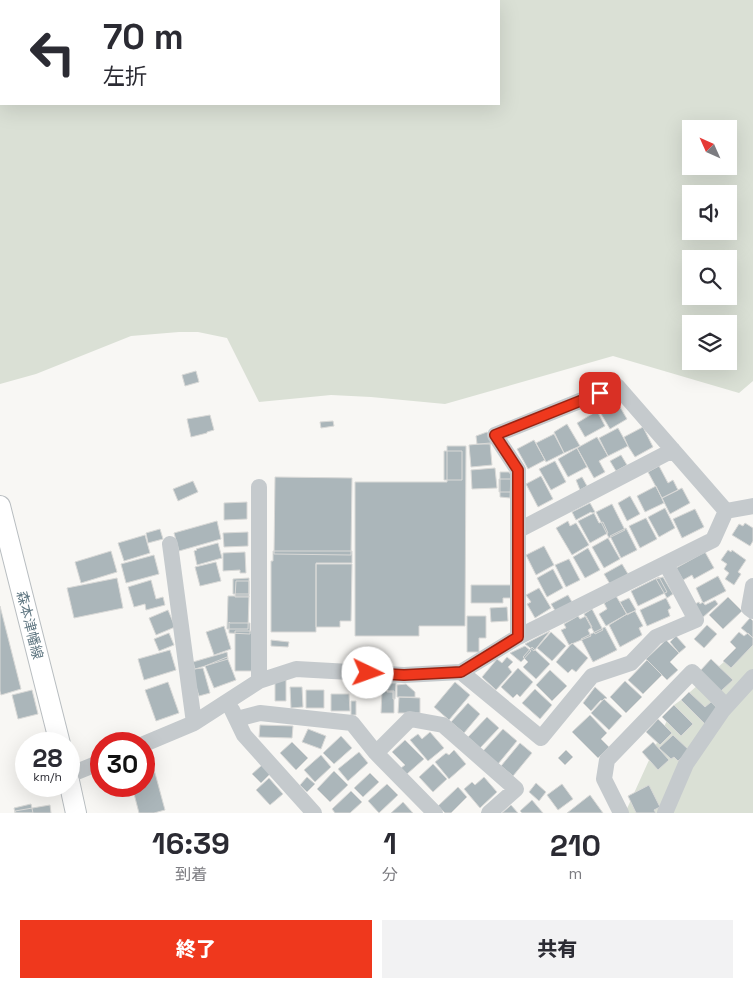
<!DOCTYPE html>
<html lang="ja">
<head>
<meta charset="utf-8">
<style>
	body { margin:0; font-family:"Space Grotesk","Noto Sans JP",sans-serif; background:#f2f2f3; color:#2b2b33; height:100vh; display:flex; flex-direction:column; font-size:19px; white-space:nowrap }
	* { box-sizing:border-box; margin:0 }
	p { font-size:16px; color:#7c7c81 }
	.icon { flex:none; width:28px; height:28px; fill:none; stroke:currentColor; stroke-width:2; stroke-linecap:round; stroke-linejoin:round }
	.map { position:relative; height:813px; overflow:hidden }
	.panel { display:flex; flex-direction:column; background:#fff; flex:1 }
	.panel>* { flex:none }
	.banner { position:absolute; left:0px; top:0px; width:500px; height:105px; box-shadow:0 5px 20px #0002; background:#fff; color:#2b2b33; overflow:hidden }
	.needle { width:32px; rotate:315deg }
	.buttons { position:absolute; left:682px; top:120px; display:grid; gap:10px }
	.buttons a { display:grid; place-items:center; width:55px; height:55px; border-radius:0px; background:#fff; box-shadow:0 5px 20px #0002; font-size:25px }
	.speed { position:absolute; left:15px; top:732px; display:flex; gap:10px; font-size:25px; font-weight:700; text-align:center }
	.speed>* { display:grid; place-content:center; width:65px; height:65px; border-radius:50%; background:#fff; box-shadow:0 5px 20px #0002; line-height:1 }
	.speed small { font-size:12px; font-weight:400 }
	.speed .limit { border:8px solid #d22; background:#fff; color:#111 }
	.pin { position:absolute; display:grid; place-items:center; width:42px; height:42px; color:#fff; margin:-21px; border-radius:10px; box-shadow:0 2px 8px #0006 }
	.me { position:absolute; width:55px; margin:-28px; rotate:93deg; stroke-linejoin:round; filter:drop-shadow(0 0 4px #0008) }
	.turn { display:flex; align-items:center; gap:18px; height:105px; padding:0 20px; font-size:22px }
	.turn .icon { width:65px; height:65px; stroke-width:2.5 }
	.turn b { display:block; font-size:35px; line-height:42px }
	.eta { display:flex; justify-content:space-evenly; align-items:center; height:85px; text-align:center }
	.eta b { font-size:30px; font-weight:800; line-height:35px }
	.action { display:flex; gap:10px; margin-top:auto; padding:10px 20px }
	.action a { flex:1; height:58px; border-radius:0px; background:#ef381d; color:#fff; font-size:20px; font-weight:800; line-height:58px; text-align:center }
	.action a+a { background:#f2f2f3; color:#2b2b33 }
	.map>svg:first-child { display:block }
	.green { fill:#dae0d5; fill-rule:evenodd }
	.building { fill:#abb6ba; stroke:#d9d9d7 }
	.lines { fill:none; stroke-linecap:round; stroke-linejoin:round }
	.major-casing { stroke:#b8bdc0; stroke-width:22 }
	.minor { stroke:#c5cacd; stroke-width:16 }
	.major { stroke:#fff; stroke-width:20 }
	.route-casing { stroke:#9b2413; stroke-width:12 }
	.route { stroke:#ef381d; stroke-width:9 }
	.labels { text-anchor:middle; dominant-baseline:central; stroke-width:5; stroke-linejoin:round; paint-order:stroke }
	.street-label { font-size:14px; fill:#607782; stroke:#fff }
</style>
</head>
<body>
<div class="map">
<svg width="753" height="813" viewBox="0 0 753 813">
	<rect width="100%" height="100%" fill="#f8f7f4"/>
	<path class="green" d="M0 0H753V381L739 393 613 356 445 404 371 397 331 395 259 402 227 338 198 332H179L131 336 36 374 0 384ZM1 1H499V104H1ZM691 129H729V166H691ZM691 194H729V231H691ZM691 259H729V296H691ZM691 324H729V361H691Z
		M753 639V813H625L674 705 681 700 734 653Z"/>
	<path class="building" d="M196 371 199 382 185 386 182 375Z
		M617 402 627 419 610 429 600 412Z
		M597 411 605 426 585 437 577 423Z
		M210 415 214 430 207 432V433L191 437 187 419Z
		M333 421 334 426 321 428 320 422Z
		M567 424 580 446 564 453 554 432Z
		M643 427 653 447 635 457 628 446 624 437Z
		M618 428 628 446 608 456 599 438Z
		M487 432 490 437 491 444H477L476 436Z
		M554 434 564 453 546 462 536 443Z
		M597 437 608 456 599 461 605 472 594 478 577 448Z
		M534 440 545 460 528 469 517 449Z
		M490 443 492 465 471 467 469 445Z
		M447 446H466L465 626H419V636H355V482H447Z
		M577 448 587 467 568 477 558 459Z
		M444 451H462V480H444Z
		M621 455 627 465 616 471 610 461Z
		M555 461 566 482 551 490 539 469Z
		M659 466 668 483 673 480 678 490 662 498 648 472Z
		M495 468 497 488 472 489 471 470Z
		M500 472H509L511 475 510 498 500 497Z
		M541 476 553 499 538 507 526 484Z
		M275 477 352 478 351 555 274 554Z
		M582 477 587 486 580 490 576 480Z
		M499 479H511V492H499Z
		M193 481 198 492 178 501 173 489Z
		M656 486 664 503 645 512 637 496Z
		M682 488 690 503 670 514 662 498Z
		M630 496 640 514 627 521 618 503Z
		M247 502V519L224 520V503Z
		M590 503 595 512 592 513 591 512 576 520 572 512Z
		M612 504 625 530 609 538 596 512Z
		M665 508 675 528 659 537 648 517Z
		M695 509 704 527 682 538 673 519Z
		M594 513 599 523 603 522 608 533 590 543 578 521Z
		M646 518 657 539 640 548 629 526Z
		M217 521 221 539 179 551 174 533Z
		M568 521 570 526 576 523 589 545 572 555 556 528Z
		M745 523 753 528V541L750 546 732 535 739 524 743 526Z
		M626 528 637 550 621 558 610 536Z
		M160 529 163 539 148 543 146 533Z
		M248 532V546L224 547 223 533Z
		M145 535 150 553 124 561 118 543Z
		M608 538 620 559 604 568 592 547Z
		M218 543 222 558 197 565 194 551 197 550 196 549Z
		M544 546 554 565 536 575 526 555Z
		M588 548 600 570 585 578 573 557Z
		M728 550 731 552 732 550 746 560 738 572 741 574 734 585 725 579 729 573 724 569 727 564 721 560Z
		M111 551 117 572 81 583 75 562Z
		M273 551H352V563H316V632H271V561H273Z
		M245 552 246 573H240V570L223 571V553Z
		M705 552 714 568 694 579 692 575 683 580 676 568Z
		M154 555 159 574 126 583 121 564Z
		M569 559 580 580 566 587 555 565Z
		M216 562 221 581 200 586 195 567Z
		M316 564H352L351 621H340V627H316Z
		M622 564 628 574 610 584 604 574Z
		M553 569 563 588 547 597 537 578Z
		M718 576 726 591 703 603 696 588Z
		M659 577 667 592 638 606 631 591Z
		M663 577 673 594 667 598 656 579Z
		M117 578 123 608 74 618 67 588Z
		M249 578V594H233V579Z
		M151 580 156 599 163 597 165 605 146 610 145 604 134 607 128 587Z
		M236 581H249V597H235Z
		M471 585H511V598H503V603H471Z
		M539 588 551 608 535 618 527 604 531 602 526 595Z
		M568 595 572 602 556 612 551 604Z
		M228 596H249L248 629H227Z
		M616 596 627 614 606 626 599 614 607 609 604 603Z
		M728 597 742 611 723 629 709 615Z
		M629 598 636 610 627 615 620 602Z
		M666 598 671 608 668 610 670 616 647 626 640 610Z
		M715 600 718 604 702 618 695 604 699 602 700 604 703 602 705 605Z
		M0 606 21 689 1 695 0 691Z
		M507 607 508 621 491 622 490 608Z
		M592 609 603 630 595 634 584 614Z
		M168 610 175 627 156 635 149 618Z
		M635 611 643 626 639 628 642 635 620 647 609 625 627 614Z
		M467 616H486V638H479V652H467Z
		M578 616 580 619 586 616 592 627 588 630 591 636 569 645 561 630 566 628 564 624Z
		M750 618 753 621V638L741 628Z
		M229 622 230 623H250V634L229 633Z
		M707 625 717 634 704 648 694 639Z
		M224 626 231 649 214 655 206 632Z
		M605 627 617 650 593 662 581 639Z
		M235 631H255V671H235Z
		M550 631 534 651 525 644Z
		M551 632 566 646 552 661 537 648Z
		M739 632 744 636 748 633 753 638V645L731 668 723 661 736 648 730 642Z
		M169 633 174 645 159 651 154 639Z
		M676 636 686 647 679 653 670 642Z
		M271 640 289 642 288 647 271 646Z
		M666 640 679 653 670 662 678 670 667 680 646 659Z
		M572 643 588 658 576 672 572 669 568 673 556 662Z
		M525 646 531 651 521 662 510 653Z
		M532 647 550 664 536 679 523 667 528 662 523 657Z
		M170 650 176 670 144 680 138 659Z
		M227 652 228 659 195 669 193 662Z
		M227 657 236 680 214 688 205 666Z
		M507 657 513 662 508 667 512 672 496 690 482 677 497 659 502 663Z
		M711 659 733 680 721 691 700 671Z
		M647 660 662 675 643 694 628 680Z
		M203 668 210 693 199 696 195 683 194 669Z
		M518 668 533 682 520 697 517 694 513 698 501 687Z
		M550 670 567 686 552 701 536 685Z
		M275 679H286V701H275Z
		M625 681 642 697 626 713 610 697Z
		M168 682 179 713 156 721 145 690Z
		M455 682 470 695 449 720 434 707Z
		M383 683H396L395 699H393V692H387L388 690H383Z
		M406 684 415 692V697H397V685Z
		M290 687H302L303 707 291 708Z
		M595 687 607 698 606 699 605 698 602 701 601 700 591 711 583 703Z
		M535 689 552 705 540 719 522 703Z
		M32 690 38 714 18 719 12 695Z
		M306 690H324V708H306Z
		M382 691H394V713H381Z
		M689 692 705 707 711 702 721 712 706 725 681 700Z
		M331 694H349L350 711H331Z
		M399 697 420 698V713H398Z
		M604 699 622 716 609 730 591 713Z
		M351 701H356V715H351Z
		M468 703 480 714 464 733 451 722Z
		M674 705 693 724 681 736 662 717Z
		M590 715 607 733 601 739 609 747 598 758 572 732Z
		M487 717 499 728 480 748 468 737Z
		M658 719 672 733 660 745 646 732Z
		M260 725 293 726 292 738 259 737Z
		M308 729 326 736 321 749 302 742Z
		M503 729 517 741 498 764 483 751Z
		M430 732 444 748 428 761 410 740 418 734 422 739Z
		M673 735 689 750 678 761 674 757 671 759 659 748Z
		M341 736 352 748 334 764 323 753Z
		M405 740 424 759 407 774 401 768 405 765 392 752Z
		M292 742 308 758 296 770 280 753Z
		M653 742 669 760 658 770 642 752Z
		M520 743 532 753 513 776 501 766Z
		M454 750 466 764 449 779 435 762 446 753 449 755Z
		M566 750 573 757 565 765 558 758Z
		M359 752 368 763 348 781 338 769Z
		M321 755 331 767 315 782 304 770Z
		M152 762 165 810 154 813H139L132 786H144V764Z
		M433 764 447 779 433 792 419 777Z
		M262 765 270 774 261 783 252 774Z
		M334 771 348 785 330 802 317 789Z
		M370 773 379 782 363 797 354 788Z
		M307 777 315 784 307 792 300 785Z
		M484 777 497 792 480 808 464 789 472 782 475 785Z
		M269 778 283 794 270 805 256 790Z
		M536 783 546 792 539 801 529 792Z
		M387 784 398 795 379 813 368 801Z
		M562 784 573 799 558 810 547 795Z
		M649 785 660 807 654 810 656 813H636L628 796Z
		M458 787 467 797 451 813H445L438 806Z
		M351 791 362 802 350 813H335L332 809Z
		M590 795 603 813H567Z
		M532 800 543 813H522L520 811Z
		M403 802 413 813H391Z
		M31 804 33 813H15L14 808Z
		M50 805 51 813H16L15 811Z
		M511 805 518 813H502Z"/>
	<g class="lines">
		<defs>
			<path id="major" d="M0 506 60 744
				M69 781 76 813"/>
		</defs>
		<use href="#major" class="major-casing"/>
		<path class="minor" d="M259 487V681
			M726 511 753 506
			M519 530 673 450
			M170 544 194 723
			M753 586 749 608 753 611
			M518 637V470L495 435 617 386 726 511
			M461 672 541 738 592 676 631 663 656 637 696 620 666 564
			M232 710 244 735 314 813
			M237 719 260 713 352 723 376 753 410 719 443 725 516 789 489 813
			M144 744 194 723 259 681 296 669 404 675 461 672 518 637 713 540 726 511
			M376 753 435 813
			M69 775 101 762
			M621 813 604 779 607 760 692 672 726 706
			M665 813 686 764 723 710 753 677"/>
		<use href="#major" class="major"/>
	</g>
	<g class="lines">
		<defs>
			<path id="route" d="M368 673 404 675 461 672 518 637V470L495 435 600 393"/>
		</defs>
		<use href="#route" class="route-casing"/>
		<use href="#route" class="route"/>
	</g>
	<g class="labels">
		<g class="street-label">
			<text transform="translate(30 625) rotate(76)">森本津幡線</text>
		</g>
	</g>
</svg>
<div class="buttons">
<a><svg class="needle" viewBox="-14 -14 28 28"><path d="M0-13l5 13h-10z" fill="#e53935"/><path d="M0 13l5-13h-10z" fill="#7c7c81"/></svg></a>
<a><svg class="icon" aria-label="sound" viewBox="0 0 24 24"><path d="M4 9h4l5-4v14l-5-4H4zM17 9q2 3 0 6"/></svg></a>
<a><svg class="icon" aria-label="search" viewBox="0 0 24 24"><circle cx="10" cy="10" r="6"/><path d="M15 15l6 6"/></svg></a>
<a><svg class="icon" aria-label="layers" viewBox="0 0 24 24"><path d="M12 4l9 5-9 5-9-5zM3 14l9 5 9-5"/></svg></a>
</div>
<div class="speed"><div>28<small>km/h</small></div><div class="limit">30</div></div>
<div class="pin" style="left:600px;top:393px;background:#d93025"><svg class="icon" aria-label="arrive" viewBox="0 0 24 24"><path d="M6 21V4h12l-3 4 3 4H6"/></svg></div>
<svg class="me" style="left:368px;top:673px" viewBox="-20 -20 40 40"><circle r="19" fill="#fff"/><path d="M0-13L10 11 0 6-10 11z" fill="#ef381d"/></svg>
<div class="banner">
<div class="turn"><svg class="icon" aria-label="left" viewBox="0 0 24 24"><path d="M17 20v-9H6M10 6l-5 5 5 5"/></svg><div><b>70 m</b>左折</div></div>
</div>
</div>
<section class="panel">
<div class="eta">
<div><b>16:39</b><p>到着</p></div>
<div><b>1</b><p>分</p></div>
<div><b>210</b><p>m</p></div>
</div>
<div class="action"><a>終了</a><a>共有</a></div>
</section>
</body>
</html>
